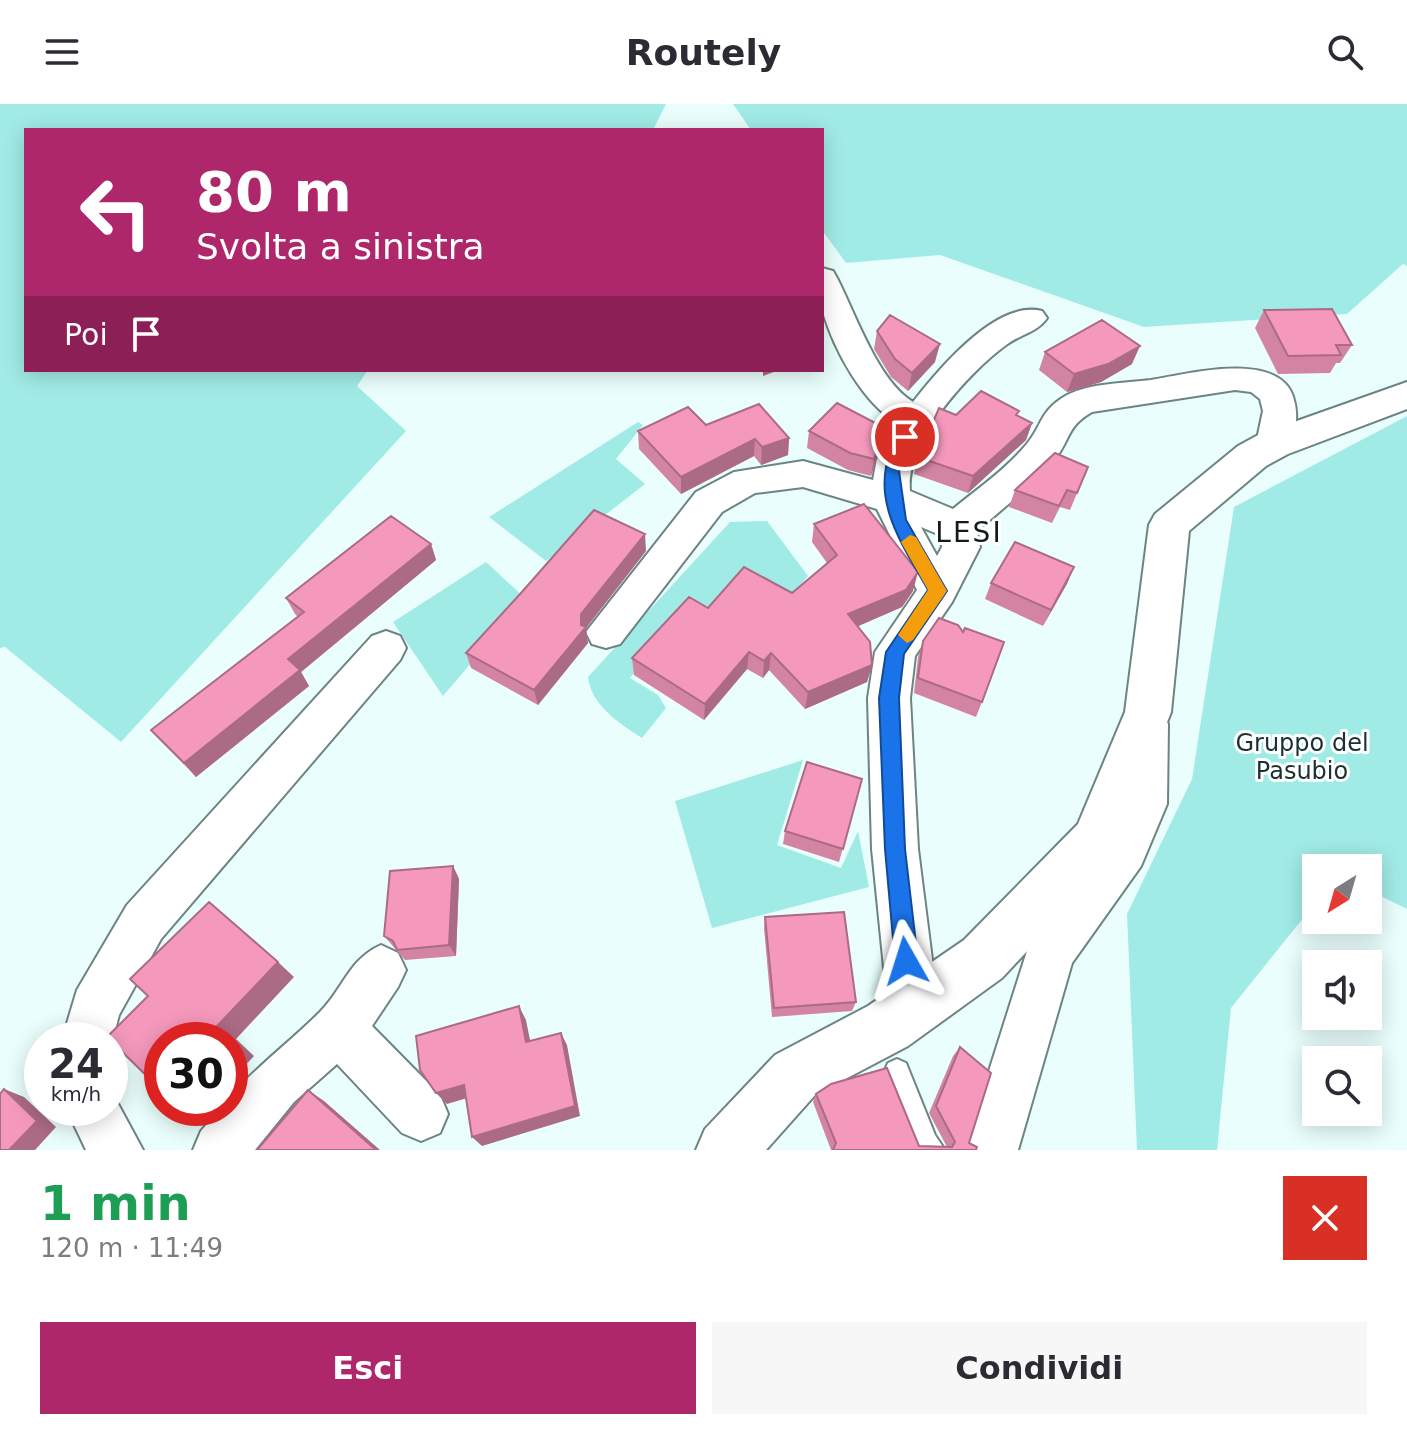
<!DOCTYPE html>
<html lang="it">
<head>
<meta charset="utf-8">
<style>
	body { margin:0; font-family:"DejaVu Sans",sans-serif; background:#f7f7f7; color:#2b2b33; height:100vh; display:flex; flex-direction:column; font-size:30px; white-space:nowrap }
	* { box-sizing:border-box; margin:0 }
	p { font-size:26px; color:#7c7c81 }
	.icon { flex:none; width:44px; height:44px; fill:none; stroke:currentColor; stroke-width:2; stroke-linecap:round; stroke-linejoin:round }
	.map { position:relative; height:1046px; overflow:hidden }
	.panel { display:flex; flex-direction:column; background:#fff; flex:1 }
	.panel>* { flex:none }
	.top-card { position:absolute; left:24px; top:24px; width:800px; height:244px; border-radius:0px; box-shadow:0 4px 20px #0003; background:#af276b; color:#fff; overflow:hidden }
	.needle { width:52px; rotate:217deg }
	.buttons { position:absolute; left:1302px; top:750px; display:grid; gap:16px }
	.buttons a { display:grid; place-items:center; width:80px; height:80px; border-radius:0px; background:#fff; box-shadow:0 4px 20px #0003; font-size:40px }
	.speed { position:absolute; left:24px; top:918px; display:flex; gap:16px; font-size:40px; font-weight:700; text-align:center }
	.speed>* { display:grid; place-content:center; width:104px; height:104px; border-radius:50%; background:#fff; box-shadow:0 4px 20px #0003; line-height:1 }
	.speed small { font-size:20px; font-weight:400 }
	.speed .limit { border:12px solid #d22; background:#fff; color:#111 }
	.pin { position:absolute; display:grid; place-items:center; width:68px; height:68px; color:#fff; margin:-34px; border:4px solid #fff; border-radius:50%; box-shadow:0 2px 8px #0007 }
	.me { position:absolute; width:88px; margin:-44px; rotate:354deg; stroke-linejoin:round; filter:drop-shadow(0 0 6px #0008) }
	.turn { display:flex; align-items:center; gap:28px; height:168px; padding:0 40px; font-size:36px }
	.turn .icon { width:104px; height:104px; stroke-width:2.5 }
	.turn b { display:block; font-size:56px; line-height:68px }
	.then { display:flex; align-items:center; height:76px; padding:0 40px; background:#0003; gap:16px; font-size:30px }
	.round { display:grid; place-items:center; flex:none; width:84px; height:84px; border-radius:0px; background:#f7f7f7 }
	.summary { display:flex; align-items:center; justify-content:space-between; height:136px; padding:0 40px }
	h1 { font-size:48px; font-weight:700; line-height:60px; color:#1e9e55 }
	.button { display:flex; gap:16px; margin-top:auto; padding:16px 40px }
	.button a { flex:1; height:92px; border-radius:0px; background:#af276b; color:#fff; font-size:32px; font-weight:700; line-height:92px; text-align:center }
	.button a+a { background:#f7f7f7; color:#2b2b33 }
	header { display:flex; justify-content:space-between; align-items:center; height:104px; padding:0 40px; background:#fff; font-size:36px; font-weight:700 }
	.map>svg:first-child { display:block }
	.green { fill:#a1ebe6 }
	.lines { fill:none; stroke-linecap:round; stroke-linejoin:round }
	.service-casing { stroke:#6c8482; stroke-width:4 }
	.minor-casing { stroke:#6c8482; stroke-width:4 }
	.tertiary-casing { stroke:#6c8482; stroke-width:4 }
	.service { fill:#fff; fill-rule:evenodd }
	.minor { fill:#fff; fill-rule:evenodd }
	.tertiary { fill:#fff; fill-rule:evenodd }
	.wall { fill:#d384a2 }
	.shaded-wall { fill:#ac6b84 }
	.building { fill:#f599bc; stroke:#ac6b84; stroke-width:2 }
	.route { fill:#1a73e8; stroke:#114b97; stroke-width:2 }
	.slow { fill:#f59e0b }
	.labels { text-anchor:middle; dominant-baseline:central; stroke-width:6; stroke-linejoin:round; paint-order:stroke }
	.park-label { font-size:24px; fill:#19312f; stroke:#fff }
	.quarter-label { font-size:28px; letter-spacing:2px; fill:#121c1b; stroke:#fff }
</style>
</head>
<body>
<header><svg class="icon" aria-label="menu" viewBox="0 0 24 24"><path d="M4 6h16M4 12h16M4 18h16"/></svg>Routely<svg class="icon" aria-label="search" viewBox="0 0 24 24"><circle cx="10" cy="10" r="6"/><path d="M15 15l6 6"/></svg></header>
<div class="map">
<svg width="1407" height="1046" viewBox="0 0 1407 1046">
	<rect width="100%" height="100%" fill="#eafffd"/>
	<path class="green" d="M0 0H666L653 26H26V266H368L357 282 406 327 121 638 5 543 0 544Z
		M718 0H1407V162L1403 160 1347 210 1144 223 940 151 846 159 822 126V26H751L733 0Z
		M1407 312V805L1368 786V764H1316V798L1231 904 1217 1046H1137L1127 810 1192 675 1234 403Z
		M638 318 643 321 616 355 645 380 546 457 489 413Z
		M767 417 808 472 785 498 701 512 687 505 630 574 658 591 666 604 642 634C620 620 591 601 588 573L730 418Z
		M486 458 526 495 443 592 393 518Z
		M803 656 777 741 841 764 858 727 869 783 712 824 675 697Z"/>
	<g class="lines">
		<defs>
			<path id="service" d="M897 955 906 959 935 1031 945 1046H914L884 968 888 959Z"/>
			<path id="minor" d="M822 164 833 167 837 174C856 211 878 277 913 298 938 266 997 195 1042 207L1047 214C1038 228 1019 231 1006 241 968 269 905 338 910 387L953 405C977 385 1005 366 1026 341 1043 321 1039 307 1067 291 1091 279 1125 279 1151 276 1188 270 1282 245 1294 296 1299 313 1295 334 1286 349L1274 353 1262 349 1256 340 1263 307 1260 295 1251 288 1235 286 1092 308C1066 323 1071 335 1055 355 1032 382 1003 404 977 427L980 443 952 498 915 552 910 594 918 745 938 903 931 921 913 928 895 921 888 903 872 745 868 594 875 548 917 486 877 405 803 383 755 389 722 408 620 540 606 544 592 540 586 528 696 388 734 368 803 357 873 376 877 355 897 319C863 299 834 246 823 208 819 195 822 178 822 164ZM921 423 940 431 942 443 937 452Z
				M386 527 400 532 406 544 400 556 161 835 119 911 110 945V936H62L77 886 127 801 372 532Z
				M1147 601 1162 607 1168 620 1167 700 1141 762 1072 859 1018 1046H964L1027 847 1034 830C1059 796 1116 739 1123 698 1128 668 1119 635 1132 607Z
				M381 841 398 849 406 866 398 883 372 922 440 991 448 1010 440 1029 421 1037 402 1029 337 960 294 998 255 1046H193L201 1027 221 1004H230V993C258 961 290 938 320 908 343 885 349 855 381 841Z
				M110 985 143 1046H86L66 1004H110Z"/>
			<path id="tertiary" d="M1407 278V305L1288 350 1266 362 1189 427 1171 608 1115 753 1002 874 908 942 815 991 766 1046H696L705 1025 775 951 868 902 964 836 1078 720 1125 608 1149 421 1155 410 1238 342 1260 330Z"/>
		</defs>
		<use href="#service" class="service-casing"/>
		<use href="#minor" class="minor-casing"/>
		<use href="#tertiary" class="tertiary-casing"/>
		<use href="#service" class="service"/>
		<use href="#minor" class="minor"/>
		<use href="#tertiary" class="tertiary"/>
	</g>
	<path class="wall" d="M1264 206 1352 241 1340 259H1336L1330 269 1278 270 1255 224Z
		M877 227 935 258 908 287 891 273 874 245Z
		M1045 248 1132 260 1101 278 1067 288 1039 266Z
		M956 311 1018 312 1032 319 1026 336 968 389 914 370 918 353Z
		M638 327 789 334 788 351 761 361 754 352 681 390 639 345Z
		M809 327 881 341 871 372 848 366 807 344Z
		M1088 363 1070 406 1060 403 1052 419 1009 403 1015 386Z
		M814 420 913 487 902 503 857 522 872 561 867 578 805 605 769 566 763 574 747 565 704 616 634 571 632 554 708 504 792 489 827 459 812 438Z
		M431 440 436 456 301 568 309 582 196 673 151 626 298 513 295 510 286 494Z
		M646 447 586 524 588 539 538 601 471 564 466 549Z
		M1074 463 1043 522 985 495 991 479Z
		M923 537 982 598 976 613 914 589 918 553Z
		M862 675 839 758 783 740 785 727Z
		M453 762 459 775 456 852 405 856 384 832Z
		M765 813 856 898 852 907 772 913 764 824Z
		M960 943 969 1039 976 1046H831L813 998 816 990 919 1042 947 1043 929 1009 953 952Z"/>
	<path class="shaded-wall" d="M940 240 935 258 908 287 912 269Z
		M1140 242 1132 260 1101 278 1067 288 1074 270Z
		M763 266H779L763 272Z
		M1032 319 1026 336 968 389 973 372Z
		M885 324 881 341 871 372 874 355Z
		M789 334 788 351 761 361 762 343Z
		M755 335 754 352 681 390V373Z
		M645 430 646 447 586 524 588 539 538 601 534 586 581 510Z
		M431 440 436 456 301 568 309 582 196 673 184 659 288 555Z
		M1074 463 1067 480 1043 522 1051 506Z
		M918 468 913 487 902 503 845 528 848 510Z
		M749 548 747 565 704 616 705 600Z
		M771 549 769 566 763 574 764 557Z
		M872 561 867 578 805 605 808 588Z
		M453 762 459 775 456 852 449 841Z
		M278 858 294 873 236 935 254 952 230 978V945L217 922Z
		M519 902 526 916 533 951 526 938Z
		M561 929 567 941 580 1012 482 1042 472 1033Z
		M464 981 474 992 447 1000 436 989Z
		M4 985 24 993 56 1023 35 1046H9Z
		M308 986 324 997 380 1046H376Z
		M182 1004H206L199 1012Z"/>
	<path class="building" d="M1332 205 1352 241H1336L1341 251 1288 252 1264 206Z
		M890 211 940 240 912 269 895 255 877 227Z
		M1102 216 1140 242 1108 260 1074 270 1045 248Z
		M981 287 1019 307 1016 311 1032 319 973 372 918 353 939 304 956 311Z
		M837 299 885 324 874 355 850 349 809 327Z
		M759 300 789 334 762 343 755 335 681 373 638 327 688 303 706 321Z
		M1055 349 1088 363 1077 389 1067 386 1059 402 1015 386Z
		M864 400 918 468 906 486 848 510 870 538 872 561 808 588 771 549 764 557 749 548 705 600 632 554 689 493 708 504 744 463 792 489 837 451 814 420Z
		M594 406 645 430 581 510V521L586 523 534 586 466 549 521 489Z
		M391 412 431 440 288 555 300 566 184 659 151 626 304 508 286 494Z
		M1015 438 1074 463 1051 506 991 479Z
		M939 514 958 521 963 528 965 524 1004 538 982 598 918 574 923 537Z
		M807 658 862 675 843 745 785 727Z
		M453 762 449 841 397 846 393 837 384 832 390 767Z
		M209 798 278 858 217 922 235 939 230 945V936H162V987L107 933 148 892 130 875Z
		M844 808 856 898 774 904 765 813Z
		M519 902 526 938 561 929 575 1002 472 1033 464 981 436 989 420 966 416 932Z
		M960 943 991 969 969 1039 977 1043 976 1046H833L836 1039 816 990 831 980 887 964 919 1042 952 1043 955 1038 936 1002Z
		M4 985 37 1017 9 1046H0V990Z
		M308 986 376 1046H257Z"/>
	<path class="route" d="M905 328 913 333 899 367 906 416 947 487 904 550 899 594 905 745 918 857 914 865 906 868 899 865 895 857 885 745 879 594 886 548 928 486C904 443 870 397 891 347 895 338 896 331 905 328Z"/>
	<path class="slow" d="M910 431 916 433 947 487 913 536 907 539 898 531 928 486 901 438Z"/>
	<g class="labels">
		<g class="park-label">
			<text x="1302" y="639">Gruppo del<tspan x="1302" dy="28">Pasubio</tspan></text>
		</g>
		<g class="quarter-label">
			<text x="969" y="428">LESI</text>
		</g>
	</g>
</svg>
<div class="buttons">
<a><svg class="needle" viewBox="-14 -14 28 28"><path d="M0-13l5 13h-10z" fill="#e53935"/><path d="M0 13l5-13h-10z" fill="#7c7c81"/></svg></a>
<a><svg class="icon" aria-label="sound" viewBox="0 0 24 24"><path d="M4 9h4l5-4v14l-5-4H4zM17 9q2 3 0 6"/></svg></a>
<a><svg class="icon" aria-label="search" viewBox="0 0 24 24"><circle cx="10" cy="10" r="6"/><path d="M15 15l6 6"/></svg></a>
</div>
<div class="speed"><div>24<small>km/h</small></div><div class="limit">30</div></div>
<div class="pin" style="left:905px;top:333px;background:#d93025"><svg class="icon" aria-label="arrive" viewBox="0 0 24 24"><path d="M6 21V4h12l-3 4 3 4H6"/></svg></div>
<svg class="me" style="left:906px;top:857px" viewBox="-20 -20 40 40"><path d="M0-17L14 15 0 8-14 15z" fill="#1a73e8" stroke="#fff" stroke-width="4"/></svg>
<div class="top-card">
<div class="turn"><svg class="icon" aria-label="left" viewBox="0 0 24 24"><path d="M17 20v-9H6M10 6l-5 5 5 5"/></svg><div><b>80 m</b>Svolta a sinistra</div></div>
<div class="then">Poi<svg class="icon" aria-label="arrive" viewBox="0 0 24 24"><path d="M6 21V4h12l-3 4 3 4H6"/></svg></div>
</div>
</div>
<section class="panel">
<div class="summary"><div><h1>1 min</h1><p>120 m · 11:49</p></div><a class="round" style="background:#d93025;color:#fff"><svg class="icon" aria-label="close" viewBox="0 0 24 24"><path d="M6 6l12 12M18 6L6 18"/></svg></a></div>
<div class="button"><a>Esci</a><a>Condividi</a></div>
</section>
</body>
</html>
